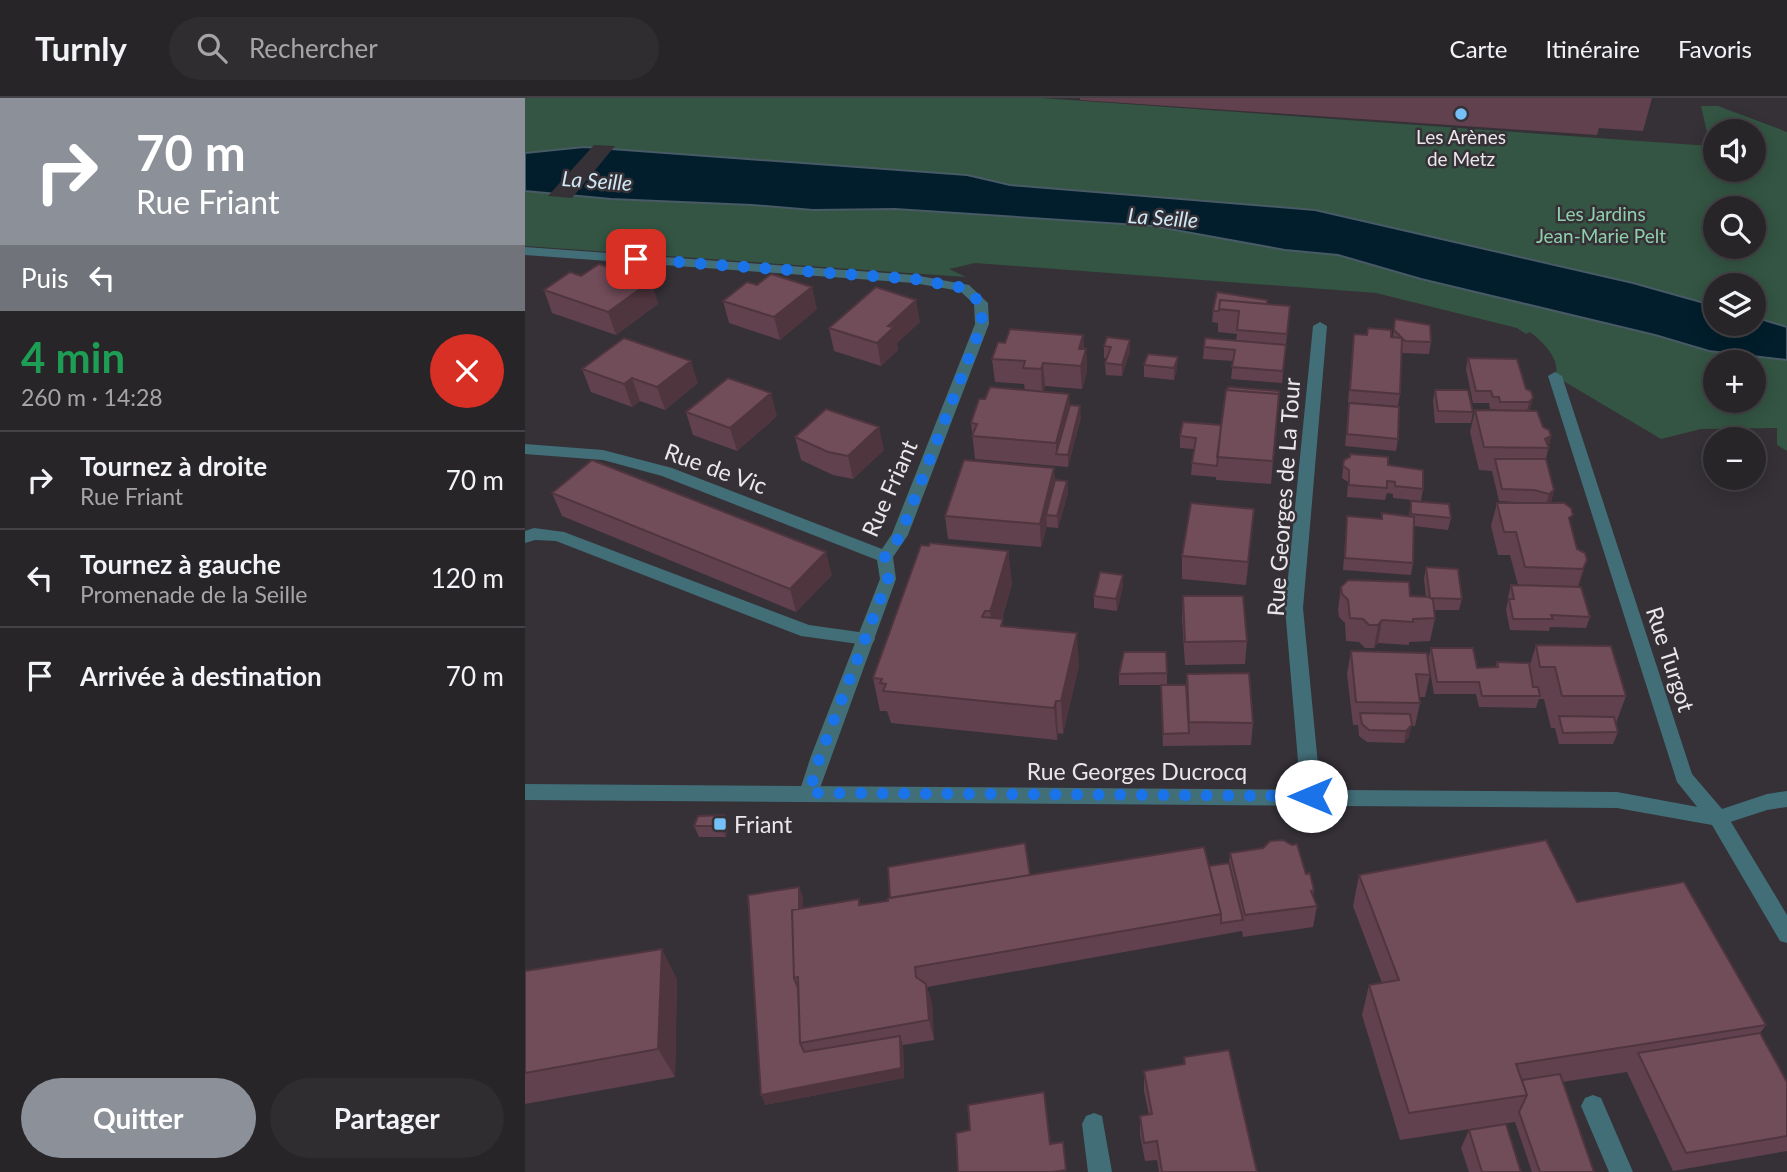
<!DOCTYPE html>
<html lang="fr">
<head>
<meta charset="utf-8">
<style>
	body { margin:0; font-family:Lato,sans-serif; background:#302d31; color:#f1f3f6; height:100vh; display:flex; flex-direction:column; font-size:26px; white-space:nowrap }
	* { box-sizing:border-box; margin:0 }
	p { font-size:23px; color:#a5a5a8 }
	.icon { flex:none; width:38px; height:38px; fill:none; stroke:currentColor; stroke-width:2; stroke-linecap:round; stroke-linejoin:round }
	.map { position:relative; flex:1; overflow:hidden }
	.panel { display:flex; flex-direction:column; background:#282529; width:525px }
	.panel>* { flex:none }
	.top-card { background:#8c9099; color:#fff; overflow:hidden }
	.buttons { position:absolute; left:1178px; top:21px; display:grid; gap:14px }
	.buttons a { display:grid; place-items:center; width:63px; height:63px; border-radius:50%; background:#282529; box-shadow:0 4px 18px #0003,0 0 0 2px #444246; font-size:35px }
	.pin { position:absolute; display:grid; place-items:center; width:60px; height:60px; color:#fff; margin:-30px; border-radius:14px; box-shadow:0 4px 10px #0006 }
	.me { position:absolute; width:77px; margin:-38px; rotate:270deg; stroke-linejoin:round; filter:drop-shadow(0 0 5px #0008) }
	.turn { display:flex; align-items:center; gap:24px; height:147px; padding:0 21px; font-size:32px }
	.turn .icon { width:91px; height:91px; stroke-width:2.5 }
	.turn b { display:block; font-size:49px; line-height:60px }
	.then { display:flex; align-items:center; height:66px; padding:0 21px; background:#0003; gap:14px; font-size:26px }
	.round { display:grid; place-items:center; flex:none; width:74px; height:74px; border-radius:37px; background:#302d31 }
	.summary { display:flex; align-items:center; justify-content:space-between; height:119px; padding:0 21px }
	h1 { font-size:42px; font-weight:700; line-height:52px; color:#1e9e55 }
	.action { display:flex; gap:14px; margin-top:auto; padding:14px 21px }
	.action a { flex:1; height:80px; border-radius:42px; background:#8c9099; color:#fff; font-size:28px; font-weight:700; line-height:80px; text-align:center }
	.action a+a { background:#302d31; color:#f1f3f6 }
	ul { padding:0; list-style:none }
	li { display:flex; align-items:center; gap:21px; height:98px; padding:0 21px; border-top:2px solid #444246 }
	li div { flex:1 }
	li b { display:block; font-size:26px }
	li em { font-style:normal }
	header { display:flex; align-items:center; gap:42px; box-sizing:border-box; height:98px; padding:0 35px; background:#282529; border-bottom:2px solid #444246 }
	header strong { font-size:33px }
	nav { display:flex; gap:38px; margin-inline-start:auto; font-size:24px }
	.search { width:490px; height:63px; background:#302d31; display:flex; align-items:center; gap:18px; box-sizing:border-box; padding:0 24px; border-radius:38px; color:#a5a5a8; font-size:26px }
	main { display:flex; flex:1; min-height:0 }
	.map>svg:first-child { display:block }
	.green { fill:#345543; fill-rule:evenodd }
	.water { fill:#021e2c; stroke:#485a65; stroke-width:2 }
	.pier { fill:#353137 }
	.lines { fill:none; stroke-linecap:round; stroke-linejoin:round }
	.service { fill:#426e78; fill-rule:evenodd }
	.minor { fill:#426e78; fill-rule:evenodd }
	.tertiary { fill:#426e78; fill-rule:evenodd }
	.wall { fill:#61414d }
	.shaded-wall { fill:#4f353e }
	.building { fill:#714c59; stroke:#4f353e; stroke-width:2 }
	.route { stroke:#1a73e8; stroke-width:12; stroke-dasharray:0 21.6 }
	.poi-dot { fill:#75c0f6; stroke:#353137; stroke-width:2.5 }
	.labels { text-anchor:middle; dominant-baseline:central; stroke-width:5; stroke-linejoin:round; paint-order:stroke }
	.far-poi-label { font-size:19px; fill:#eae7eb; stroke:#353137 }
	.far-park-label { font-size:19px; fill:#8fd0ac; stroke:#353137 }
	.far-water-label { font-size:21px; font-style:italic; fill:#cfe9f7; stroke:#353137 }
	.street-label { font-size:23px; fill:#eae7eb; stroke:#353137 }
	.poi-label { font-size:23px; fill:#eae7eb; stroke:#353137; text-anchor:start }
</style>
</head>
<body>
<header>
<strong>Turnly</strong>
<div class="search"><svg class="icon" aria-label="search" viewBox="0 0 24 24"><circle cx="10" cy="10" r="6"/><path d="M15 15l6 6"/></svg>Rechercher</div>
<nav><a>Carte</a><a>Itinéraire</a><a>Favoris</a></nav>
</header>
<main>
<section class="panel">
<div class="top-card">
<div class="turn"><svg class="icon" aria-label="right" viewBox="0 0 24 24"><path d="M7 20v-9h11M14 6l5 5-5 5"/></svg><div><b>70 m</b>Rue Friant</div></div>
<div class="then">Puis<svg class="icon" aria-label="left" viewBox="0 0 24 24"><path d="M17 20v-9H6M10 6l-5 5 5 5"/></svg></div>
</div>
<div class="summary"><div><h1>4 min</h1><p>260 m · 14:28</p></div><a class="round" style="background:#d93025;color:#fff"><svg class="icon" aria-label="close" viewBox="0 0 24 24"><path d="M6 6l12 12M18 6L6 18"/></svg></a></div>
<ul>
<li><svg class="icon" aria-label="right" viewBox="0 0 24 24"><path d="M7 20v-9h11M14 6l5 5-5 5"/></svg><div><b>Tournez à droite</b><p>Rue Friant</p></div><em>70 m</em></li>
<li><svg class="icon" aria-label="left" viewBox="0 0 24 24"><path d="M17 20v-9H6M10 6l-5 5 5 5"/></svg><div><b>Tournez à gauche</b><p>Promenade de la Seille</p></div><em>120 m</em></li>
<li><svg class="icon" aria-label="arrive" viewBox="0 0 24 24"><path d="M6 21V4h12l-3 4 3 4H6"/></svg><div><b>Arrivée à destination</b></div><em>70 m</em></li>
</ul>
<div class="action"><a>Quitter</a><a>Partager</a></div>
</section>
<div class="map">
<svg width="1262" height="1074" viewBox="0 0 1262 1074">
	<rect width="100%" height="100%" fill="#353137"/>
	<path class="green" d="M0 0H517L1185 48 1176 8H1193L1262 34V229L1229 222 1228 187H1190V220L1130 237 1184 253 1262 262V353L1252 347V330L1176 331 1136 341 1030 278C1037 262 1017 243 1005 234L1001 236 992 230 851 195 450 165 424 171 441 179 0 148ZM1190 33H1228V72H1190ZM1190 110H1228V149H1190ZM1190 264H1228V303H1190Z"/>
	<path class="water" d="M59 49 442 77 485 87 790 112 1108 185 1190 208V226H1228L1229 219 1262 229V262L1184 253 1130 237 896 181 813 157 760 152 628 128 370 111 288 112 227 107 86 101 0 93V55Z"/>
	<path class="pier" d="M69 47 90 48 47 100 23 98Z"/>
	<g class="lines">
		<path class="service" d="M9 430 39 434 284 527 341 535 347 536 350 541 347 546 341 547 276 538 31 443 10 442 0 445V433Z
			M1068 997 1076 1000 1108 1074H1084L1056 1008 1060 1000Z
			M569 1015 577 1018 587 1074H563L557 1026 561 1018Z"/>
		<path class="minor" d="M0 149 389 177 444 187 463 205 464 226 383 437 368 459 371 481 291 701 284 703 277 701 274 695 286 658 355 481 352 462 137 378 78 362 0 356V346L78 352 147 370 357 451 367 436 450 226 449 206 435 193 389 185 0 157Z
			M795 224 802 228 778 510 796 698 793 704 786 706 779 704 776 698 760 510 788 228Z
			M1030 274 1037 278 1167 676 1197 711 1242 696 1262 693V709L1242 712 1193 728 1186 726 1152 684 1023 278Z"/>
		<path class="tertiary" d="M0 686 1092 694 1200 714 1262 817V845L1255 843 1187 727 1092 710 0 702Z"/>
	</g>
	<path class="wall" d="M555 0H1127L1118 33 1074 30 1072 37 555 2Z
		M56 178 126 183 133 206 91 237 27 215 19 192Z
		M198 203 292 211 255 242 204 225Z
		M742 206 765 208 757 285 706 281 708 263 678 261 679 249 711 243 712 236 693 234V225L687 224 688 213Z
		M870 221 906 244 904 256 878 255 876 252 875 296 873 308 823 304 829 236 868 239Z
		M395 224 372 245 373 252 356 268 309 253 304 230Z
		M558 237 559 251H561L562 274 557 291 520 288 518 294 545 307 556 319 543 369 450 361 446 325 460 301 500 292 499 286 470 284 467 261 480 245Z
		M582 239 605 253 597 278 581 277 580 265 582 260H579V248Z
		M943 260 1001 291 1008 300 1004 312 1026 338 1021 361 1029 392 1026 404 1045 426 1052 451 1062 462 1053 489 1065 519 1061 530 1025 529 1024 533 985 532 981 512 983 502V499L986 487H993L985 457H973L966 428 972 405H1010L974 403 967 373 954 372 945 334 950 312H972V311H965L964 305H948L941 271Z
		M619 267 652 271 649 282 619 279Z
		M57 271 173 285 140 312 115 303 107 309 66 294Z
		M910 292 948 314 946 325H910L908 303Z
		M754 293 746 386 691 382V379L666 377 667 365 669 351 655 350V338L696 327Z
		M824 305 873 341 871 353 820 348Z
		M161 314 252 318 212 353 168 337Z
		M270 339 359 352 328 381 308 377 276 362Z
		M819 362 863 367 898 391 896 403 868 400V396L862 395 860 402 822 399 823 384 817 380Z
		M530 382 542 383 543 395 533 430 522 429V428L516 449 423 441 420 418Z
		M27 395 307 477 271 514 37 418Z
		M886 403 926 420 923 432 889 428 888 465 886 477 818 472 822 418 856 421 884 418Z
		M727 435 721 487 657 481V458Z
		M483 453 487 486 477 521 478 528 554 567 538 636 533 635 532 642 366 625 362 613H355L348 580Z
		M901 469 937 501 934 512H909L910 520 905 543 884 544V547L853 545 849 550H840L834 544 821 543 820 525 814 519 813 512 816 489 901 499 899 481Z
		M598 488 592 513 569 510V498Z
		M658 498 722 543 720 566 660 567 657 521Z
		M1011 547 1101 598 1091 625 1093 634 1088 646H1034L1030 630H1026L1019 601H1014L1011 610 954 609 951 596H909L903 561 906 550 952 570 970 569 972 564 1005 567Z
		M826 553 905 577 900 599H894L895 605 890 628H886L884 639 879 645 842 644 834 638 833 627H828L822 576Z
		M642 575V587H594V576Z
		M662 576 728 625 726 647 638 648 636 599 661 587Z
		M199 717 203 729 201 739H174L169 728Z
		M705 755 781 776 789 792 788 798 792 808 788 829 718 839 717 833 402 889 407 906 409 942 378 947 379 980 240 1007 274 789 278 800V810L334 801 336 807 505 777 684 768 704 765Z
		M834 777 1052 804 1241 927 1235 935 1262 984V1053L1148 1073 1102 974 1037 984 1069 1074H1007L990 1024 875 1042 837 917 844 887 857 885 828 808Z
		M0 873 152 881 150 979 0 1006Z
		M659 959 732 1074H634L632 1062 620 1063 615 1037V1018L624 1017 619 993V973L659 967Z
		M944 1032 996 1074H944L936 1050Z"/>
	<path class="shaded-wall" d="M126 183 133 206 91 237 83 214Z
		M287 189 292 211 255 242 249 219Z
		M391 202 395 224 372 245 373 252 356 268 352 245 363 228Z
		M558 237 559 256 561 251 562 274 557 291 554 251Z
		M605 242V253L597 278V267Z
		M653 259 652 271 649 282V270Z
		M166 263 173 285 140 312 132 289Z
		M518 265 520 288 517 294 516 271Z
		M107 280 115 303 107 309 99 286Z
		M246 295 252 318 212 353 205 330Z
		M544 296 546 319 531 356V345Z
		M1008 300 1005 312 1001 316 1004 304Z
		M555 308 556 319 543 369V357Z
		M354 329 359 352 328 381 323 358Z
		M1026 338 1023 350 1020 341Z
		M529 370 531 393 521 417 522 428 516 449 515 426Z
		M542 383 543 395 533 430 532 418Z
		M1029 392 1026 404 1021 408 1024 396Z
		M729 411 727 435 721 487 723 464Z
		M483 453 487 486 469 546 465 513Z
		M301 454 307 477 271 514 265 491Z
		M1062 462 1055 485 1051 494 1058 471Z
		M598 477V488L592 513 591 501Z
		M857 522 853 545 849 550 853 527Z
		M552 535 554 567 538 636 536 603Z
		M531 603 533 635 532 642 529 610Z
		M887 627 884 639 879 645 881 633Z
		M199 717 203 729 201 739 196 728Z
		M274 789 278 800V832L274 822Z
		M137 851 152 881 150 979 133 951Z
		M401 886 407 906 409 942 404 922Z
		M375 938 378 948 379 980 240 1007 236 997Z"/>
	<path class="building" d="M74 166 126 183 83 214 19 192 45 174 56 178Z
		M246 176 287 189 249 219 198 203 222 184 232 187Z
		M351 189 391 202 363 228 369 229 352 245 304 230Z
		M692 194 742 202V206L695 202 694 213H688Z
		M695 202 765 208 762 236 712 232 714 213 694 211Z
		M870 221 905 227 906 244 880 243 869 232Z
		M843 230 866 232V239L877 240 875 296 825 292 829 236 842 237Z
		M485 231 558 237 554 251H561L556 268 518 265 516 271 498 270 500 263 467 261 473 244 480 245Z
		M582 239 605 242 597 267 580 265 586 249 579 248Z
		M99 240 166 263 132 289 107 280 99 286 57 271Z
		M680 240 761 247 758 273 707 269 710 252 679 249Z
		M623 256 653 259 649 270 619 267Z
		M943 260 992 261 1001 291 1006 293 1008 300 1004 304H975L974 299H968L966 293H951Z
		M203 280 246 295 205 330 161 314Z
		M465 289 544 296 531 345 447 338 452 326 446 325 454 301H460Z
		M703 289 754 293V296L702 292Z
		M701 292 754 296 748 363 692 359Z
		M910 292H943L948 314 913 313Z
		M824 305 874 309 873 341 822 336Z
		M545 307 555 308 543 357 531 356Z
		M301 311 354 329 323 358 303 354 270 339Z
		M950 312 1012 313 1018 329 1024 332 1026 338 1020 341 1024 350 959 349Z
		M658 324 696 327 692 368 667 365 671 340 655 338Z
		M825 356 863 359V367L898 372V391L870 388V384L862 383V390L824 387V372L818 368 819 362 825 359Z
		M970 361H1021L1029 392 1024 396 1009 392 977 391Z
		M67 362 301 454 265 491 27 395Z
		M439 362 529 370 515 426 420 418Z
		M530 382 542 383 532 418 521 417Z
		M886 403 924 406 926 420 886 416Z
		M666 405 729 411 723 464 657 458Z
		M972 405H1039L1046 410 1048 417 1044 420 1052 451 1060 455 1062 462 1058 471 1000 469 991 434H979Z
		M857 415 889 419 888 465 820 460 822 418 857 421Z
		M405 445 483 453 467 508 465 513H460L457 519 478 521 476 528 552 535 536 603H531L529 610 358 593 361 586 355 585 357 581 348 580 396 447 404 448Z
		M901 469 933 471 937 501 905 500Z
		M575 474 598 477 591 501 569 498Z
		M823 482 884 484 885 498 904 499 908 502 910 520 888 521V524L857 522 853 527H844L838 521 825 520 823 502 817 496 816 489Z
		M986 487 1056 489 1065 519 1026 517 1028 521H988L984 501H989Z
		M658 498H718L722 543 660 544Z
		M1011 547 1086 548 1101 598H1037L1030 569H1015Z
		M906 550H948L952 570 973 569 972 564 1004 565 1008 589H1013L1015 598H957L954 584H912Z
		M826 553 902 555 905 577 891 576 895 605 831 604Z
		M599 554H641L642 575 594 576Z
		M724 575 728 625 664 624 662 576Z
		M636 587H661L664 635 638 636Z
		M835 615 885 616 887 627 881 633 844 632 837 626Z
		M1034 618 1089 619 1093 634 1038 635Z
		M199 717 196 728H169L173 718Z
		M758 742 767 747 772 746 781 776 785 775 789 792 786 793 792 808 720 817 705 755 738 750 745 743Z
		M1021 742 1052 804 1159 784 1241 927 991 966 1002 997 884 1015 844 887 874 882 834 777Z
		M500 745 505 777 365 800 363 769Z
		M679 749 696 816 390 869 391 879 401 886 404 922 275 945 273 879 269 880 267 812 334 801V807L363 803V800Z
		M704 765 718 822 696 825V816L684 768Z
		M274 789V811L267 812 269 880 273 890 275 945 279 954 375 938 376 970 236 997 223 797Z
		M137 851 133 951 0 975V873Z
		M1235 935 1262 984V1038L1161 1055 1113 955Z
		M704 952 732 1074H637L632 1043 619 1045 615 1018 627 1016 619 973 660 966 659 959Z
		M1035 976 1069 1074H1015L994 1014 1002 997 997 982Z
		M519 994 525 1046 538 1044 541 1072 528 1074H433L431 1035 445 1032 443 1007Z
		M981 1026 996 1074H957L944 1032Z"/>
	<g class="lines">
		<path class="route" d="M111 161 389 181 439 190 456 205 457 226 375 438 360 459 363 481 295 658 284 695 786 698"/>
	</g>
	<g class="poi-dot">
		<circle cx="936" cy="16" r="7"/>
		<rect x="188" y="719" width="14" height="14" rx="3.5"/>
	</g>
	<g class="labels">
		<g class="far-poi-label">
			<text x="936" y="38">Les Arènes<tspan x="936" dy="22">de Metz</tspan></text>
		</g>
		<g class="far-park-label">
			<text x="1076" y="115">Les Jardins<tspan x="1076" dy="22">Jean-Marie Pelt</tspan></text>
		</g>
		<g class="far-water-label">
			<text transform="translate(72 82) rotate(4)">La Seille</text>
			<text transform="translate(638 119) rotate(4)">La Seille</text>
		</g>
		<g class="street-label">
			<text transform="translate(191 370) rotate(20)">Rue de Vic</text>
			<text transform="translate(364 390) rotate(-66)">Rue Friant</text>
			<text transform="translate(758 399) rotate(-86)">Rue Georges de La Tour</text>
			<text transform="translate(1146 561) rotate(72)">Rue Turgot</text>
			<text x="612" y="673">Rue Georges Ducrocq</text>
		</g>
		<g class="poi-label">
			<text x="209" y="726">Friant</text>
		</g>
	</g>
</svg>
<div class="buttons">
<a><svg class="icon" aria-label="sound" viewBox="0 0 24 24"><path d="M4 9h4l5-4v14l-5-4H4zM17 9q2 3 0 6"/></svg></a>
<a><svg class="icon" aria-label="search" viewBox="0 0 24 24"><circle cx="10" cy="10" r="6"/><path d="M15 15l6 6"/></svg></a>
<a><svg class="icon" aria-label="layers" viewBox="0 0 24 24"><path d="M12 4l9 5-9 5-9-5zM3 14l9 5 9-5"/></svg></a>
<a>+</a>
<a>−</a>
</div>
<div class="pin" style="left:111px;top:161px;background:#d93025"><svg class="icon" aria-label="arrive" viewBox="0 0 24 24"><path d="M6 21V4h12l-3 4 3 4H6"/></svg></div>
<svg class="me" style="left:786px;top:698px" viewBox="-20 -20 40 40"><circle r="19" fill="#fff"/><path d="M0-13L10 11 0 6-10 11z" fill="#1a73e8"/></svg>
</div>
</main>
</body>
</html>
